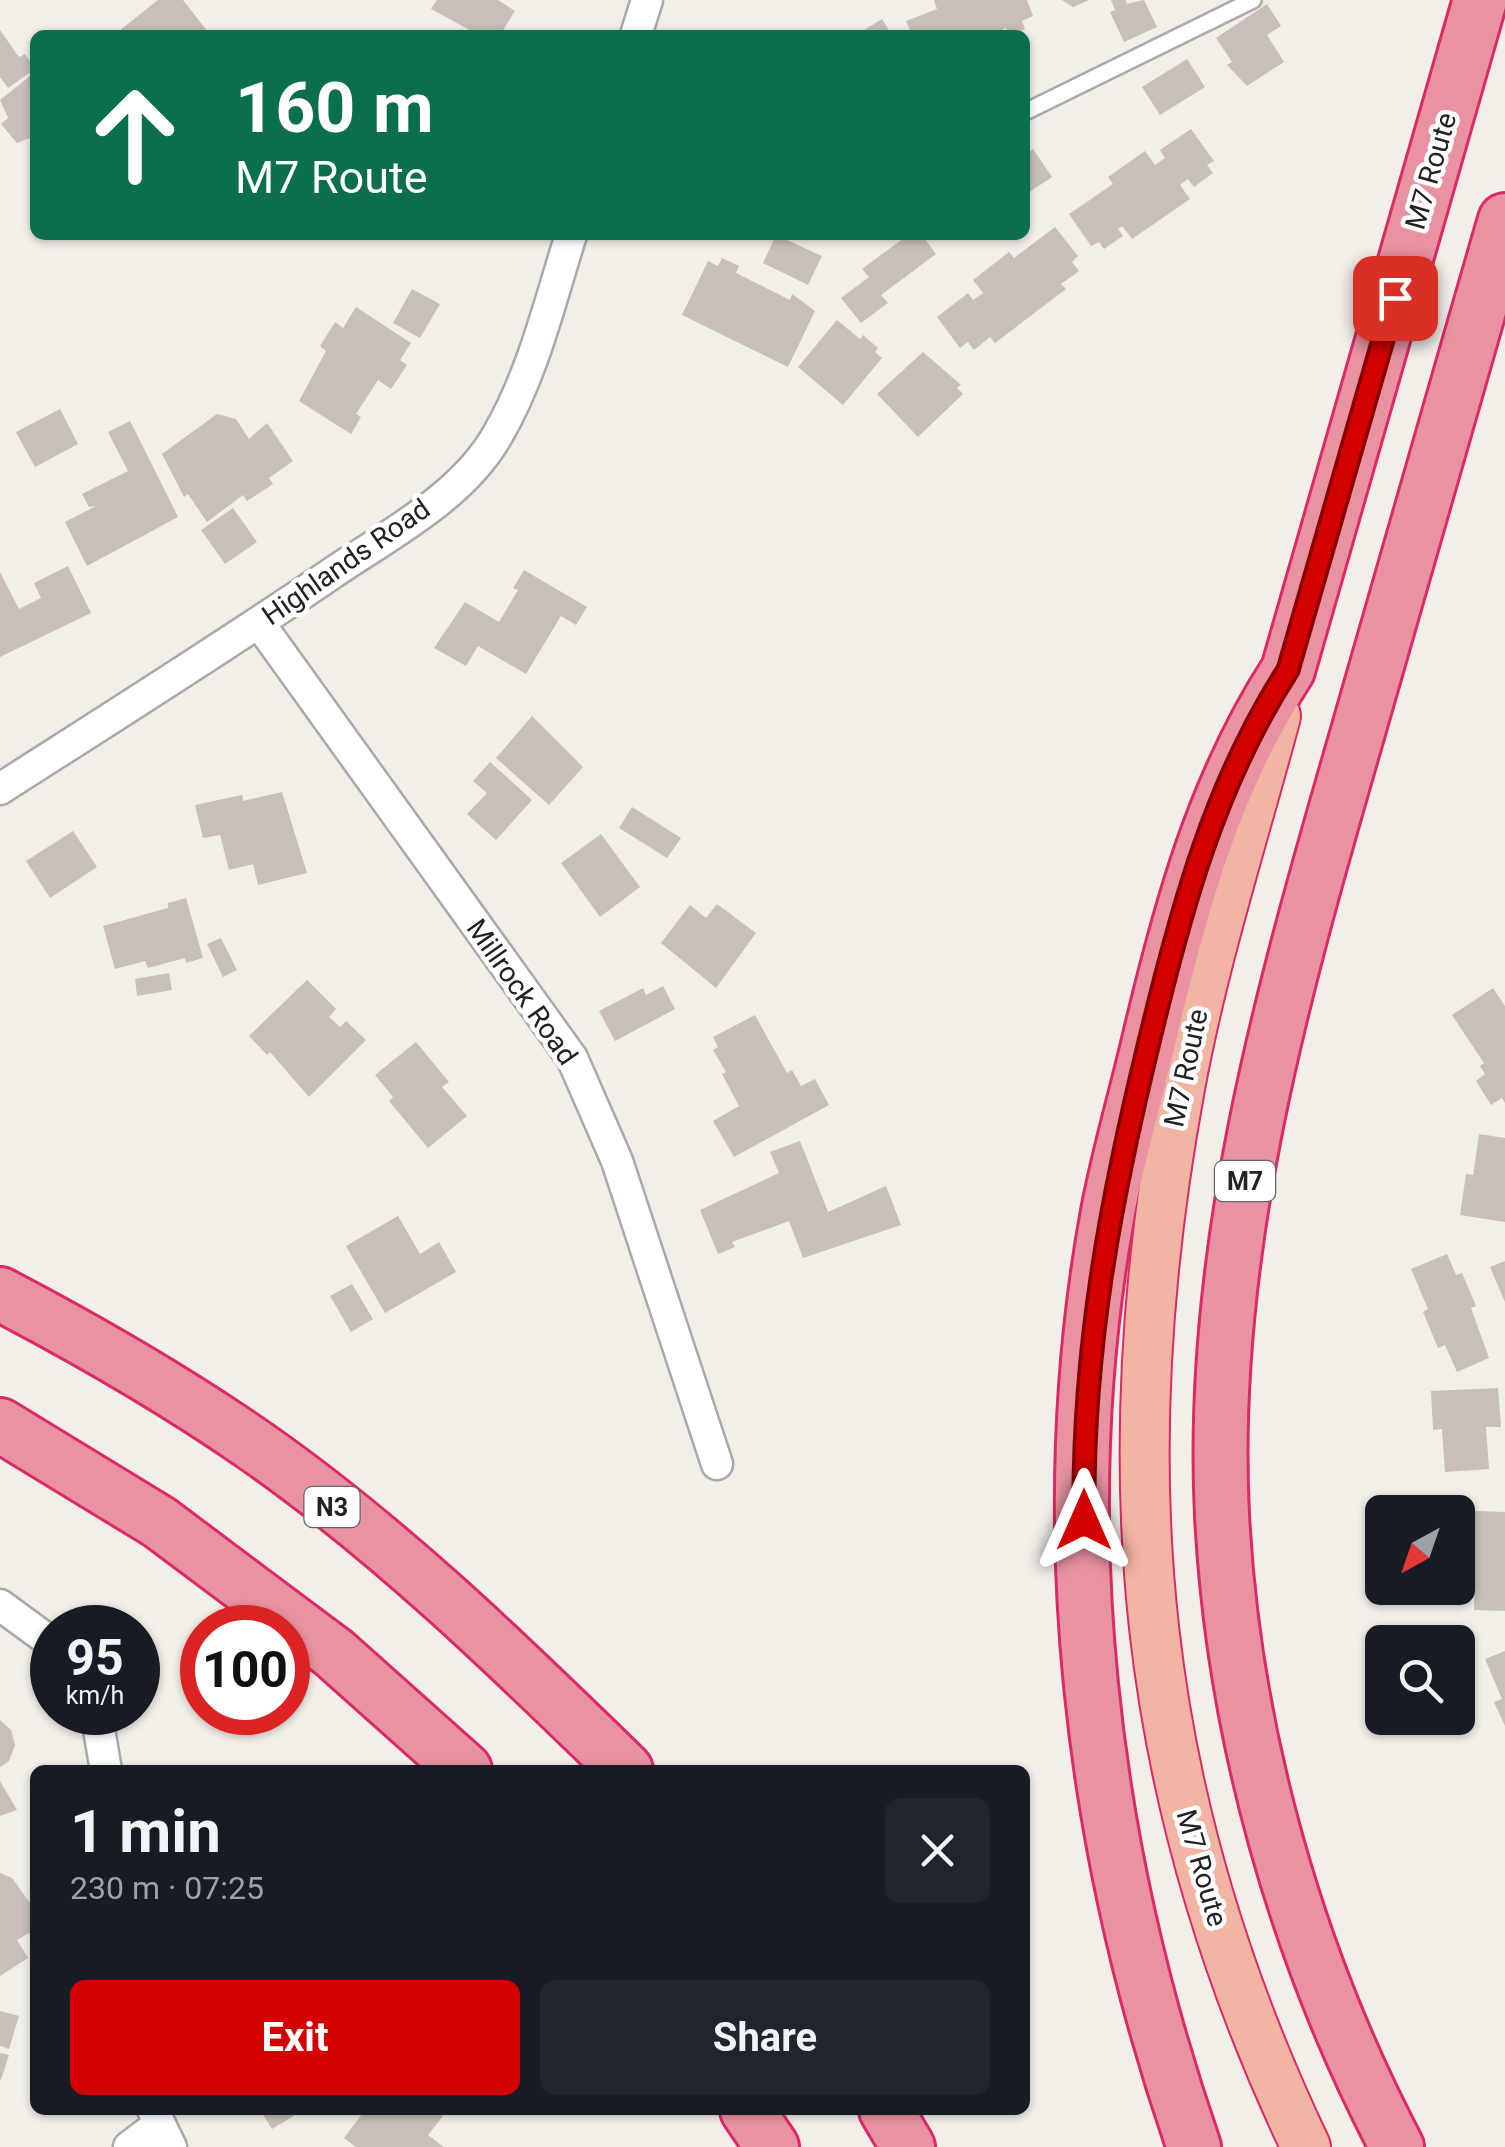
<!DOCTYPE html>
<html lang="en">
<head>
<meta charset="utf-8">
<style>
	body { margin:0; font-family:Roboto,sans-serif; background:#20242c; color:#f1f3f6; height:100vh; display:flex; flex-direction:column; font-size:38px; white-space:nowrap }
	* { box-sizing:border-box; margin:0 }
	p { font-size:32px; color:#9ea1a6 }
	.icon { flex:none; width:55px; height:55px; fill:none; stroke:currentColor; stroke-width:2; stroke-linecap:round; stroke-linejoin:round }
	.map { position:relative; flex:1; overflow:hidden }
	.side { position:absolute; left:30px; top:1765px; width:1000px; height:350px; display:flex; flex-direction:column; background:#171b24; border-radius:15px; box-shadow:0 2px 8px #0004 }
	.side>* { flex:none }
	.top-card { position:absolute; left:30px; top:30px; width:1000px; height:210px; border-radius:15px; box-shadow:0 2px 8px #0004; background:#0b6e4f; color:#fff; overflow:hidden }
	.needle { width:65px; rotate:220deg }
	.fabs { position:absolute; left:1365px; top:1495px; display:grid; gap:20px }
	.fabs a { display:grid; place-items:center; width:110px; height:110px; border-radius:15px; background:#171b24; box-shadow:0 2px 8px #0004; font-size:50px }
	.speed { position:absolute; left:30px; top:1605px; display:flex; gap:20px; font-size:50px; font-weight:700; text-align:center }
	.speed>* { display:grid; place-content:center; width:130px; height:130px; border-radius:50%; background:#171b24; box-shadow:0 2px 8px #0004; line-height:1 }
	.speed small { font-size:25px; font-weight:400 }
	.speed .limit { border:15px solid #d22; background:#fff; color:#111 }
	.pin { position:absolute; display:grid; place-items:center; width:85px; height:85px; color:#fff; margin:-42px; border-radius:20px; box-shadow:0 5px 15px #0006 }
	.me { position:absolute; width:110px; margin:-55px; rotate:0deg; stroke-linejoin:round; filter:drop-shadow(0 0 8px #0008) }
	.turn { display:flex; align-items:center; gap:35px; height:210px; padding:0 40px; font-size:45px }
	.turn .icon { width:130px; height:130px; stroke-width:2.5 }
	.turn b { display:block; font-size:70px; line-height:85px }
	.round { display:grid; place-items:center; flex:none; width:105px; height:105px; border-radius:15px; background:#20242c }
	.summary { display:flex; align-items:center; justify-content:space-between; height:170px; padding:0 40px }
	h1 { font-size:60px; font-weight:700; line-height:75px }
	.primary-button { display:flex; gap:20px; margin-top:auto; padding:20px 40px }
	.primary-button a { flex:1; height:115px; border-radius:15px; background:#d40000; color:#fff; font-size:40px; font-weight:700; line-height:115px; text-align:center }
	.primary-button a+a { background:#20242c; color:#f1f3f6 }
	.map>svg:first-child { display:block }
	.building { fill:#c7bfb8 }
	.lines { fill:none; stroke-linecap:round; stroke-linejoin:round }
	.service-casing { stroke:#a9a9a9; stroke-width:20 }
	.minor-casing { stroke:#a9a9a9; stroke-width:35 }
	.trunk-casing { stroke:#dc2a67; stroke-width:52 }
	.motorway-casing { stroke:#dc2a67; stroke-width:58 }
	.service { stroke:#fff; stroke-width:15 }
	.minor { stroke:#fff; stroke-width:30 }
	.trunk { stroke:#f2b4a3; stroke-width:48 }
	.motorway { stroke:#e892a2; stroke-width:52 }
	.route-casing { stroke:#8a0000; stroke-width:25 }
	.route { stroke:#d40000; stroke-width:18 }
	.labels { text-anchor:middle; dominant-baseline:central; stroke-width:9; stroke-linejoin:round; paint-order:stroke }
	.shield { fill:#fff; stroke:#646464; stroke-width:2.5 }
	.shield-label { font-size:25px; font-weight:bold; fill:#222 }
	.street-label { font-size:28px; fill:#222; stroke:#fff }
</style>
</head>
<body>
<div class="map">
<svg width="1505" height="2147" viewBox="0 0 1505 2147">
	<rect width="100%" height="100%" fill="#f2efe9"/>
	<path class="building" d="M158 0H183L208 32 114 35Z
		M437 0H498L515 11 500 35H479L431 9Z
		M934 0H1027L1033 16 1022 21 1025 29 1011 35 1006 28 990 35H912L906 21 937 9Z
		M1062 0H1089L1073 7Z
		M1111 0H1126L1127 4 1144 0 1157 27 1124 42 1110 12 1115 10Z
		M1267 4 1281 26 1267 35 1284 62 1247 86 1227 65 1232 62 1216 38Z
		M882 19 892 35H856Z
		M0 30 19 57 25 54 35 69 8 88 0 77Z
		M1187 59 1205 87 1160 115 1142 87Z
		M35 72V136L17 143 1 124 8 118 0 100Z
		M1191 129 1214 161 1207 165 1213 173 1194 187 1188 179 1180 185 1190 199 1132 239 1122 226 1118 229 1123 236 1104 249 1099 242 1091 246 1069 214 1113 184 1108 177 1145 151 1155 165 1165 158 1160 150Z
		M1033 149 1052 177 1025 195V155Z
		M1055 227 1078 256 1072 262 1079 271 1061 284 1066 289 995 343 990 337 974 350 968 342 960 348 937 317 968 293 973 300 983 293 973 280 1009 252 1014 258Z
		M776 235 822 256 808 285 763 263Z
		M908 235H922L936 254 881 295 888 303 861 323 841 298 869 277 862 269Z
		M722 258 739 266 736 273 790 300 792 294 815 311 788 367 682 315 708 261 718 266Z
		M412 289 440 304 420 338 393 323Z
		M356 307 411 343 400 360 407 365 391 389 378 380 356 414 361 417 351 434 299 401 326 351 320 346 335 322 343 328Z
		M837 320 860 339 863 335 878 348 875 352 882 358 843 405 798 367Z
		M923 352 961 385 957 388 963 394 918 437 877 394Z
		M60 409 78 444 35 467 16 432Z
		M217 414 236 419 249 439 267 423 293 461 269 478 273 484 247 501 243 495 207 522 188 494 184 497 162 454Z
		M130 421 178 517 87 566 65 522 96 506 89 507 82 494 128 471 108 432Z
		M233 508 257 542 225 564 201 530Z
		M68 566 91 613 0 657V572L19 609 41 598 34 583Z
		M524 570 587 607 576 625 561 616 526 674 478 646 466 666 434 648 465 602 499 622 518 590 513 588Z
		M532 716 583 767 549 805 496 758Z
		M490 762 532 800 496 840 467 814 487 793 473 781Z
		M282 792 307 873 258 885 253 864 229 870 220 835 203 838 195 805 242 795 243 801Z
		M632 807 681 838 667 858 619 828Z
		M73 831 97 867 50 898 26 861Z
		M601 834 640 887 600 917 561 863Z
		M186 898 203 958 186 963 185 958 148 968 145 961 115 969 103 926 168 908V903Z
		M717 904 756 933 716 988 661 943 690 905 706 918Z
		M221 938 237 970 223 977 207 944Z
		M169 973 172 990 137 996 135 979Z
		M307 980 336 1009 329 1017 340 1027 346 1021 366 1040 309 1097 270 1052 267 1055 249 1036Z
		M663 986 675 1009 615 1041 599 1011 643 988 646 995Z
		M1493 988 1505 1006V1103L1502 1098 1491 1105 1476 1081 1485 1074 1480 1066 1484 1063 1452 1015Z
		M755 1015 787 1073 792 1070 801 1086 815 1079 829 1105 734 1157 713 1121 739 1106 722 1074 726 1072 713 1050 718 1047 713 1037Z
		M416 1042 449 1082 442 1087 467 1116 428 1148 389 1101 393 1097 375 1075Z
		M1479 1134 1505 1138V1222L1460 1215 1466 1174 1473 1175Z
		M800 1141 828 1212 886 1186 901 1225 803 1258 789 1221 732 1242 735 1247 718 1254 700 1210 779 1173 770 1152Z
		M398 1216 420 1254 439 1242 456 1272 385 1313 346 1246Z
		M1447 1254 1456 1275 1462 1273 1476 1306 1471 1308 1489 1358 1457 1372 1445 1345 1438 1348 1423 1312 1428 1309 1411 1269Z
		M1505 1261V1302L1490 1267Z
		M352 1284 373 1319 351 1332 330 1296Z
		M1498 1388 1501 1427H1486L1489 1469 1445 1472 1442 1429 1433 1430 1431 1391Z
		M1475 1511 1505 1512V1611L1474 1610 1475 1567 1458 1566V1528L1474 1529Z
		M1505 1651V1726L1494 1702 1502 1699 1485 1659Z
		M0 1720 11 1730 15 1745 9 1761 0 1767Z
		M0 1781 17 1810 0 1816Z
		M0 1873 12 1878 30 1903 35 1902V1943L29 1933 17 1940 28 1958 0 1976Z
		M0 2011 19 2016 9 2049 0 2046Z
		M0 2053 9 2055 1 2080 0 2079Z
		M260 2110H294L297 2114 272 2129Z
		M365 2110H434L443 2116 428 2135 444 2147H356L344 2138Z"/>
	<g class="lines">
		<defs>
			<path id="service" d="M1025 112 1253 0"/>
			<path id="minor" d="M636 35 647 0
				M259 623 572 1058 617 1161 717 1464
				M0 789C111 718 222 648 331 574 388 535 463 497 498 434 533 374 550 301 571 235
				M0 1605 52 1643
				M96 1712 106 1770
				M153 2110 171 2147
				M129 2147 158 2125"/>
			<path id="trunk" d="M1276 716C1243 839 1203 963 1180 1088 1110 1467 1139 1797 1306 2147"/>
			<path id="motorway" d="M0 1294C88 1340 173 1389 254 1445 389 1539 509 1656 626 1770
				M0 1425 159 1522 334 1653 465 1770
				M747 2110 772 2147
				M886 2110 908 2147
				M1194 2147C1091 1850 1051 1523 1108 1212 1119 1154 1136 1097 1149 1041 1180 910 1214 784 1288 670L1480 0
				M1397 2147C1296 1955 1233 1732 1222 1515 1209 1253 1281 998 1353 749 1404 572 1454 396 1505 220"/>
		</defs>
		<use href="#service" class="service-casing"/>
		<use href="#minor" class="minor-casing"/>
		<use href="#trunk" class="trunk-casing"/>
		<use href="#motorway" class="motorway-casing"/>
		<use href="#service" class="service"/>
		<use href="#minor" class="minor"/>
		<use href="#trunk" class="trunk"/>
		<use href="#motorway" class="motorway"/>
	</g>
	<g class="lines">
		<defs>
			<path id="route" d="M1084 1520C1082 1351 1110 1201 1150 1038 1181 909 1215 783 1288 670L1395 298"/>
		</defs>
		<use href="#route" class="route-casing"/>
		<use href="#route" class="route"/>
	</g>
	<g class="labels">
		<g class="shield">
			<rect x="1215" y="1161" width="60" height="40" rx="8"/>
			<rect x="304.5" y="1487" width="55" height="40" rx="8"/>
		</g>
		<g class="shield-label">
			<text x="1245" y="1181">M7</text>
			<text x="332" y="1507">N3</text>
		</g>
		<g class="street-label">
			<text transform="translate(1431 171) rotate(-74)">M7 Route</text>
			<text transform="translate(346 562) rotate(-35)">Highlands Road</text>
			<text transform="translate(522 992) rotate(55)">Millrock Road</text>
			<text transform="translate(1186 1068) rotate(-78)">M7 Route</text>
			<text transform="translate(1202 1868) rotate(74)">M7 Route</text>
		</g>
	</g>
</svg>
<div class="fabs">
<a><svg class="needle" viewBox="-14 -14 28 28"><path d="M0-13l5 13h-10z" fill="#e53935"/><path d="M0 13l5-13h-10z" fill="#9ea1a6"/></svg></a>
<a><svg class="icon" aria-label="search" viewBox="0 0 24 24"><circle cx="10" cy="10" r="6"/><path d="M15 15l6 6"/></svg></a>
</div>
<div class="speed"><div>95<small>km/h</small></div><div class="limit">100</div></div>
<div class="pin" style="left:1395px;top:298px;background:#d93025"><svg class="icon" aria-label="arrive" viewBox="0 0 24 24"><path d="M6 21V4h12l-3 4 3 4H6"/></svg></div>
<svg class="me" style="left:1084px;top:1520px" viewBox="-20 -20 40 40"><path d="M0-17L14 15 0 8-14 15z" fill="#d40000" stroke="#fff" stroke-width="4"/></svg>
<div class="top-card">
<div class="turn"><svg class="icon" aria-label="ahead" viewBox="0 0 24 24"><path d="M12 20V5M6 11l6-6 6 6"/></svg><div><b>160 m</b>M7 Route</div></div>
</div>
<section class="side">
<div class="summary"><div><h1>1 min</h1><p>230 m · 07:25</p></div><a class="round"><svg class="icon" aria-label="close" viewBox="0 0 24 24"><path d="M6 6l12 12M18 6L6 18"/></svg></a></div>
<div class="primary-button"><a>Exit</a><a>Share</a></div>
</section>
</div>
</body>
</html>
